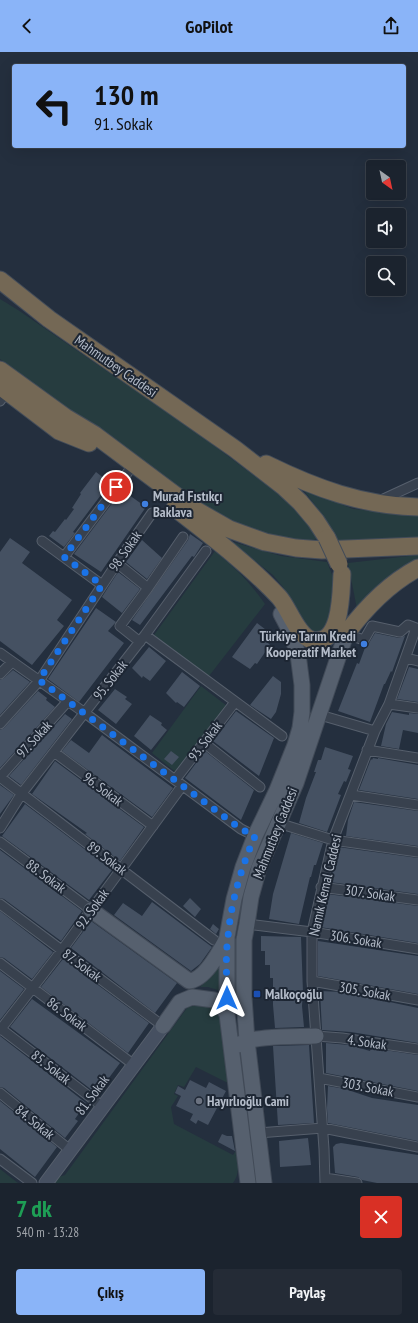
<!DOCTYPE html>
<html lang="tr">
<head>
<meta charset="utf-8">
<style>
	body { margin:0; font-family:"PT Sans Narrow",sans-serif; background:#242b36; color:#f1f3f6; height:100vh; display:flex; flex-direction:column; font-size:15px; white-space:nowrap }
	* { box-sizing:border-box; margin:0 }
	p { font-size:13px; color:#a0a4aa }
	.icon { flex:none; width:22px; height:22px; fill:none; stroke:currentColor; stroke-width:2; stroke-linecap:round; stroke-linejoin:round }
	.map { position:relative; height:1131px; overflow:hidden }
	.sheet { display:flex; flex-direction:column; background:#1b232e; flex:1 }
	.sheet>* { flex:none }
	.guide { position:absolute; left:12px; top:12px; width:394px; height:84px; border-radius:4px; box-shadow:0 4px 16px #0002,0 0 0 1px #39404a; background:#8ab4f8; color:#111; overflow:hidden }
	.needle { width:26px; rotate:147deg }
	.buttons { position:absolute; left:366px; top:108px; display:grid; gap:8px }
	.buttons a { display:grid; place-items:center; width:40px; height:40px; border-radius:4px; background:#1b232e; box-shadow:0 4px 16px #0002,0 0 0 1px #39404a; font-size:20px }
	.pin { position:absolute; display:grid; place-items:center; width:34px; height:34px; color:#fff; margin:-17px; border:2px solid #fff; border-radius:50%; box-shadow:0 1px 4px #0007 }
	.me { position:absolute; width:44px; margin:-22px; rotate:0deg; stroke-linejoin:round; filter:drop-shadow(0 0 3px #0008) }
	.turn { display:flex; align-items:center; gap:14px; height:84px; padding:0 16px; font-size:18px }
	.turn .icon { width:52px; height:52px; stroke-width:2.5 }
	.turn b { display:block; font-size:28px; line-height:34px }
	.round { display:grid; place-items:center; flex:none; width:42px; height:42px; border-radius:4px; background:#242b36 }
	.overview { display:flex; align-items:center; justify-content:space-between; height:68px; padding:0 16px }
	h1 { font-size:24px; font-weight:800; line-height:30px; color:#1e9e55 }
	.button { display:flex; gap:8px; margin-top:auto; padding:8px 16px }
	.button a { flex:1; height:46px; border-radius:4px; background:#8ab4f8; color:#111; font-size:16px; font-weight:800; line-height:46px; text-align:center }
	.button a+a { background:#242b36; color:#f1f3f6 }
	header { display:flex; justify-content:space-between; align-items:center; height:52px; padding:0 16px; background:#8ab4f8; color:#111; font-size:18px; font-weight:800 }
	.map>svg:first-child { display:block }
	.green { fill:#263c3f }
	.building { fill:#455162 }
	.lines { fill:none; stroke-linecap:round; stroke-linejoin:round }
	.street-casing { stroke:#565f6c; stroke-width:11 }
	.secondary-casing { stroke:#565f6c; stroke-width:15 }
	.primary-casing { stroke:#414a57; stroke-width:17 }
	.highway-casing { stroke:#434c59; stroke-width:19 }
	.street { stroke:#38414e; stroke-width:9 }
	.secondary { stroke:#465061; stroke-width:13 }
	.primary { stroke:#56606e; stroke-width:15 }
	.highway { stroke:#746855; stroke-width:17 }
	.highway-bridge-casing { stroke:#434c59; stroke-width:19; stroke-linecap:butt }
	.highway-bridge { stroke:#746855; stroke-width:17 }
	.route { stroke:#1a73e8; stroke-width:7; stroke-dasharray:0 12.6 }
	.shop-dot { fill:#3f7fe0; stroke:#1d2633; stroke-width:1.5 }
	.transit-dot { fill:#1a4fb4; stroke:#1d2633; stroke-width:1.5 }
	.worship-dot { fill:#6b7280; stroke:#1d2633; stroke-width:1.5 }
	.labels { text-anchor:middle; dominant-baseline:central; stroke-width:4; stroke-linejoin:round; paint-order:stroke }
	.street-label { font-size:14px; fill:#b4bcc9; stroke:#1d2633 }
	.poi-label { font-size:14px; font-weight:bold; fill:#b4bcc9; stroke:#1d2633; text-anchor:start }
</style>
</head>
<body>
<header><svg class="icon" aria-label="back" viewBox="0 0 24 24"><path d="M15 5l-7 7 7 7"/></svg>GoPilot<svg class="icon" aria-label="share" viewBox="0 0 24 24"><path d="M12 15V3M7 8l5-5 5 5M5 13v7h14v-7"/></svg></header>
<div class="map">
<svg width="418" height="1131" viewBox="0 0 418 1131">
	<rect width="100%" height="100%" fill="#242f3e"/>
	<path class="green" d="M0 247 18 258 200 383 284 446 305 467 317 487C300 491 265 486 249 479 217 466 189 445 161 425 107 387 54 347 0 307Z
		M302 436 353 457 418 463V490L340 491 318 457Z
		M229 489 281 504 327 510 333 525 337 547 331 574 317 581 307 577 283 535 273 523Z
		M215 499C236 517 249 529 265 552L209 624 154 583Z
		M418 503V510L357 557 348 511Z
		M201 634 227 654 177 721 152 701Z
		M220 909 221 939 208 935H200L207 928Z
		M204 951 220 959 230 1032 196 1015 184 1035 178 1033 174 1042 178 1044 171 1055 174 1072 233 1103 235 1100 237 1101C238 1111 240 1122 233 1131H54L59 1125 65 1123 187 956 191 953Z
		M0 1117 18 1131H0Z"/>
	<path class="building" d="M96 420 110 431 73 480 75 481 64 495 49 484 53 479 55 480 65 467 66 468 74 457 72 456 81 442 80 441Z
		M122 438 146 455 101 520 74 502Z
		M190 482 203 491 194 505 192 504 140 573 132 568 188 488Z
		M10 486 30 500 22 511 72 548 57 568 64 574 32 613 0 589V500Z
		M142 488 162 506 147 527 126 510Z
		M118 520 140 537 122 561 102 545Z
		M96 556 116 570 108 579 124 591 79 650 48 627Z
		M257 571 274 584 268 591 270 593 257 612 255 611 250 617 232 605Z
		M375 581 399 586 405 584 392 620 391 619 385 632H384L370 670 338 659 357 611 359 612 366 593 369 591Z
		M149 595 166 609 150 629 143 624 142 626 132 616Z
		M409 615 418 617V650L397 647Z
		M13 618 30 630 0 663V628L4 626Z
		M182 620 200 634 184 655 177 650 176 651 166 641Z
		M273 624 281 630V642L276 660 271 667 250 653Z
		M115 637 127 645 125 647 132 652 116 672 98 658Z
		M38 639 47 646 46 648 55 655 0 716V678L4 676Z
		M236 659 274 686 259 724 213 689Z
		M392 660 409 663V661L418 662V681L403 678 399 697 381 694 386 672Z
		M65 662 72 667 21 733 9 724Z
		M150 663 162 671 161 673 167 678 151 698 134 684Z
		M102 683 173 736 152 765 62 699 71 688 89 701Z
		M325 695 353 704 348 717 351 718 346 730 344 729 338 742 341 743 327 780 299 771 306 746 316 720H314L318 708H321Z
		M171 699 179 705 172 713 164 707Z
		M205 699 254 738 241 768 185 726Z
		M373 706 378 707V706L418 713V747L359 738 371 707 372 708Z
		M55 709 144 775 120 809 85 782 87 781 32 742Z
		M0 733 14 743 0 762Z
		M354 750 418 759V794L346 784 348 768Z
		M25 752 112 818 89 848 2 784Z
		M291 781 323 791 316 813H314L311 825H310L299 872 269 867 273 842Z
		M338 795 418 806V842L330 830 334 815H335Z
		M0 798 82 859 61 889 4 847 0 846Z
		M327 842 418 854V891L320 875Z
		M190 846 201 857 195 865 183 854Z
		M152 850 212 895 200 912 191 919 114 863 123 851 142 864Z
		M0 859 53 900 32 927 4 906 0 905Z
		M91 869 177 931 155 961 71 896Z
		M213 872 219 877 216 882 210 877Z
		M261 884 301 885 303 940 302 954 304 975 275 976 273 953V926H270V913H265V899H261Z
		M318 889 418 904V942L318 924Z
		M63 907 149 971 128 1001 41 935Z
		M0 919 24 937 0 968Z
		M320 939 342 940 418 956V991L351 980 322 978Z
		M32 947 120 1011 97 1042 10 975Z
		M0 984 86 1051 75 1067 78 1069 65 1086 4 1036 0 1035Z
		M326 991 349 993 370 999 371 996 418 1003V1039L326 1021Z
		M309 993 314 1071 278 1073 273 994Z
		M190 1028 206 1036 209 1030 226 1039 208 1073 198 1068 196 1072 190 1068 193 1062 176 1054 181 1044 175 1041 178 1034 185 1038Z
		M328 1034 345 1037 372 1046 418 1053V1089L328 1071 327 1056Z
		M0 1049 57 1095 35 1125 0 1097Z
		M222 1082 227 1084H232L235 1099 218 1090Z
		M308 1086 311 1113 280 1115 279 1089Z
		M341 1091 418 1103V1131H377L362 1128 358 1125 335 1121 333 1095 336 1092Z"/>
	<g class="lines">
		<defs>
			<path id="street" d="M0 349 7 339
				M379 449 418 431
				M42 489 102 533
				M64 505 128 420
				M117 511 148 536 183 485
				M346 582 364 588 372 574 400 580 408 573 416 576
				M145 583 282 684
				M140 590 120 574 148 536
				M0 601 85 661 241 777 255 784
				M406 606 418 609
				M0 622 12 610
				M389 652 418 656
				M320 663 375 679
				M0 672 39 629 117 511 152 461
				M203 690 260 735
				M367 698 418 706
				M54 700 153 774
				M0 725 214 888
				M0 725 68 649
				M175 728 235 650
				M351 743 418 753
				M278 771 333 788 418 800
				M0 776 22 741 145 583 206 499
				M0 790 91 858
				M321 835 418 848
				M0 852 163 974
				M247 872 312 880 418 897
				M0 911 134 1013
				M312 929 418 948
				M0 976 103 1055
				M0 978 62 898 182 734
				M316 984 342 986 418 997
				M319 1026 418 1045
				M0 1041 70 1098
				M258 1081 323 1076 418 1095
				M0 1107 32 1131
				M325 1126 357 1131
				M325 1131 324 1097 312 929V880L333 788 375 679 389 652 416 576 418 577"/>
			<path id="secondary" d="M46 1131 163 974"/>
			<path id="primary" d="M91 858 189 929C205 928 220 899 227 886
				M163 974 180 950 192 945 214 948 220 952 227 962
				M238 993C253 983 296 985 316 984
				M248 1131 227 962V885L234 847 243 815 255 784 277 738 295 693 300 676 302 660V633L298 602 290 579 281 562
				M264 1131 247 989 244 945V888L247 872 251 845 259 816 296 731 346 582"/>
			<path id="highway" d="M0 228 49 267 235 397 284 435 300 450 316 469 327 486
				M0 318 65 365 95 383 194 457 229 477 265 490 296 496 322 498 418 494
				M0 334 59 379 89 391
				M266 412C315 436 363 454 418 455
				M175 456C211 484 248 512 279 545 289 556 297 584 312 588 342 595 341 539 342 522
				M346 582C366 555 388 532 418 516"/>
		</defs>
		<use href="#street" class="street-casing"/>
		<use href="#secondary" class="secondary-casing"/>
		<use href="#primary" class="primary-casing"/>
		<use href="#highway" class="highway-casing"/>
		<use href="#street" class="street"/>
		<use href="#secondary" class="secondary"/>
		<use href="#primary" class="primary"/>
		<use href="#highway" class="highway"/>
		<defs>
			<path id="highway-bridge" d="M327 486 339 512"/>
		</defs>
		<use href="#highway-bridge" class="highway-bridge-casing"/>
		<use href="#highway-bridge" class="highway-bridge"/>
	</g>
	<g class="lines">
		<path class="route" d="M116 435 64 505 102 533 39 628 241 777 255 784C241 816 231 850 228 885 225 905 227 926 227 946"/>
	</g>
	<g class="shop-dot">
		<circle cx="145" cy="452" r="4"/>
		<circle cx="364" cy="592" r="4"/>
	</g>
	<rect class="transit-dot" x="253" y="938" width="8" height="8" rx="2"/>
	<circle class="worship-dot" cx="199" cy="1049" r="4"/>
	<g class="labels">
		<g class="street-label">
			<text transform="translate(116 314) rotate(35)">Mahmutbey Caddesi</text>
			<text transform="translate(125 499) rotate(-55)">98. Sokak</text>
			<text transform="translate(110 628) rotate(-52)">95. Sokak</text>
			<text transform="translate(34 687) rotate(-48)">97. Sokak</text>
			<text transform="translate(205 689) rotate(-53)">93. Sokak</text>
			<text transform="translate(103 737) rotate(37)">96. Sokak</text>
			<text transform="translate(275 781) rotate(-68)">Mahmutbey Caddesi</text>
			<text transform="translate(107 806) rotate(37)">89. Sokak</text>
			<text transform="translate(46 824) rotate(37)">88. Sokak</text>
			<text transform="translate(325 833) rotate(-77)">Namık Kemal Caddesi</text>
			<text transform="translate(370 841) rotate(8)">307. Sokak</text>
			<text transform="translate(92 857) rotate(-54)">92. Sokak</text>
			<text transform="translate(356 887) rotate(9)">306. Sokak</text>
			<text transform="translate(82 913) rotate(37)">87. Sokak</text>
			<text transform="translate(365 939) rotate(10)">305. Sokak</text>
			<text transform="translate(67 962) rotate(37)">86. Sokak</text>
			<text transform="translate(367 990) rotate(8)">4. Sokak</text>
			<text transform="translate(51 1015) rotate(38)">85. Sokak</text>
			<text transform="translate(368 1035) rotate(11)">303. Sokak</text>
			<text transform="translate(92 1043) rotate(-53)">81. Sokak</text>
			<text transform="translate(35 1070) rotate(39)">84. Sokak</text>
		</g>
		<g class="poi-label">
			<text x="153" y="444">Murad Fıstıkçı<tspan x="153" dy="16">Baklava</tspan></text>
			<text x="356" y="584" text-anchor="end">Türkiye Tarım Kredi<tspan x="356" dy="16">Kooperatif Market</tspan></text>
			<text x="265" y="942">Malkoçoğlu</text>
			<text x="207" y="1049">Hayırlıoğlu Cami</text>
		</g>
	</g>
</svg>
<div class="buttons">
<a><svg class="needle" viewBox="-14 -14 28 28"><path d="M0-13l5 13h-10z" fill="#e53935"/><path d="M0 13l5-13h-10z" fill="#a0a4aa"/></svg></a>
<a><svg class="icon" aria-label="sound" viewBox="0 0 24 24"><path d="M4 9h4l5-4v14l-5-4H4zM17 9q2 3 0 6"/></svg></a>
<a><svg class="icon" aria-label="search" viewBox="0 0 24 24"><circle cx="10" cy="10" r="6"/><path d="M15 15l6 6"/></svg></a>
</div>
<div class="pin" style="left:116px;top:435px;background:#d93025"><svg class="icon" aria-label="arrive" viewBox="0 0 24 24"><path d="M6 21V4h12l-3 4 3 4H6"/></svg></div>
<svg class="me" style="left:227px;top:946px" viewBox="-20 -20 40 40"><path d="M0-17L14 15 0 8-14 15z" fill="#1a73e8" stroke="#fff" stroke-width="4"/></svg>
<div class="guide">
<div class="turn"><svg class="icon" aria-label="left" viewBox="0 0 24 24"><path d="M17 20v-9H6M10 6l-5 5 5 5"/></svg><div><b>130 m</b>91. Sokak</div></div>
</div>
</div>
<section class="sheet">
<div class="overview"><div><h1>7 dk</h1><p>540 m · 13:28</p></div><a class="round" style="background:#d93025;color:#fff"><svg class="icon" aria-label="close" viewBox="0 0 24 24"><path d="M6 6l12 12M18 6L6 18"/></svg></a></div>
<div class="button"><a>Çıkış</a><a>Paylaş</a></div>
</section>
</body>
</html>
